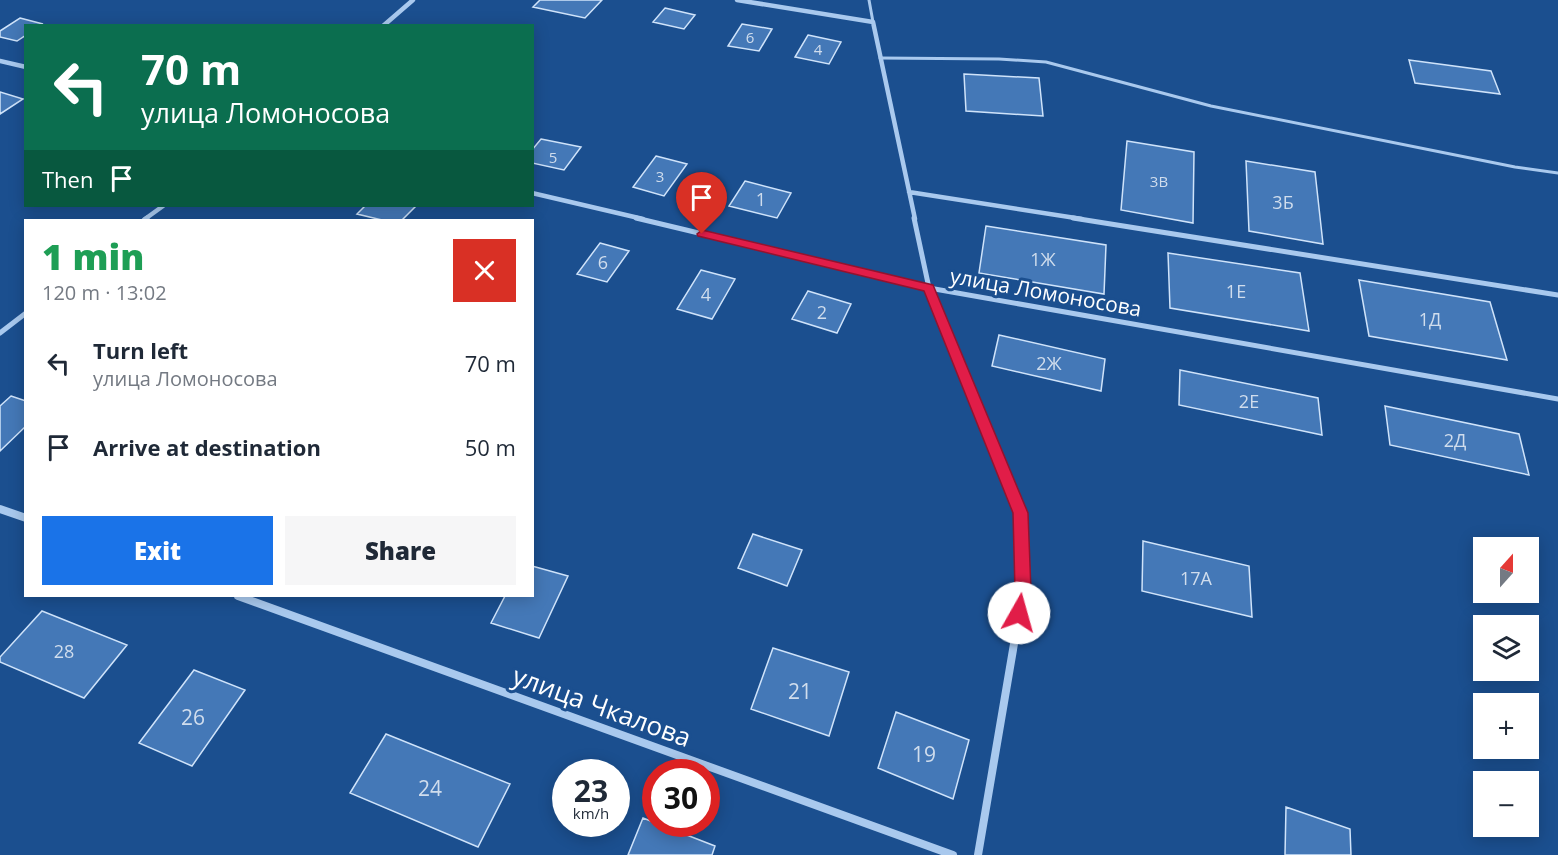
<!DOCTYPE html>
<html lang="en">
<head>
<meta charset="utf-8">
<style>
	body { margin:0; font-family:"Open Sans",sans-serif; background:#f6f6f7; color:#1f2937; height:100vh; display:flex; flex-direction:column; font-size:22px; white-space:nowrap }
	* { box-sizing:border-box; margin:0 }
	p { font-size:20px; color:#747a83 }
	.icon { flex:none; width:33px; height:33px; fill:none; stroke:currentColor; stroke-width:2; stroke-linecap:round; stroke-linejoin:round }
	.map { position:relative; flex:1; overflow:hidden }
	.drawer { position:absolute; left:24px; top:219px; width:510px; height:378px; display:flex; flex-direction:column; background:#fff; border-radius:0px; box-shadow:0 3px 15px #0003 }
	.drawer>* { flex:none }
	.top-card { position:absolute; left:24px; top:24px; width:510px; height:183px; border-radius:0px; box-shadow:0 3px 15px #0003; background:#0b6e4f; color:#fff; overflow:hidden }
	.needle { width:39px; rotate:21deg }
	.buttons { position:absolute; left:1473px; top:537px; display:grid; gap:12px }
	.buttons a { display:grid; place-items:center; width:66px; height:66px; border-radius:0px; background:#fff; box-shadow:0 3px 15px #0003; font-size:30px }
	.speed { position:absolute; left:552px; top:759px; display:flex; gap:12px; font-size:30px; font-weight:700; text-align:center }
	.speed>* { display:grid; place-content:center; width:78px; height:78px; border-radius:50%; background:#fff; box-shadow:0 3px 15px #0003; line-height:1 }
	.speed small { font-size:15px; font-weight:400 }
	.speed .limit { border:9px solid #d22; background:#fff; color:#111 }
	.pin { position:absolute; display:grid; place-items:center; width:51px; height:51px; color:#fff; margin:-62px -26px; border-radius:50% 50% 50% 0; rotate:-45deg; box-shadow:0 0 6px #0007 }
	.pin .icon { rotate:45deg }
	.me { position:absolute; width:66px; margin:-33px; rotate:7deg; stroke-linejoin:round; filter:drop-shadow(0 0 4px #0008) }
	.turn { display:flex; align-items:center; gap:21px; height:126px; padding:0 18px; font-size:27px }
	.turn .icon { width:78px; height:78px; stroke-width:2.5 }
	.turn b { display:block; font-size:42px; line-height:51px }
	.then { display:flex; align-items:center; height:57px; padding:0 18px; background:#0003; gap:12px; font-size:22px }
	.round { display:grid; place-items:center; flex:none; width:63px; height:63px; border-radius:0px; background:#f6f6f7 }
	.summary { display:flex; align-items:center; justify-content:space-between; height:102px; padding:0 18px }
	h1 { font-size:36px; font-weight:800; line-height:45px; color:#1e9e55 }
	.action { display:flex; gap:12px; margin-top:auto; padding:12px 18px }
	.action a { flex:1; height:69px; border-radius:0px; background:#1a73e8; color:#fff; font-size:24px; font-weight:800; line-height:69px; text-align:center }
	.action a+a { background:#f6f6f7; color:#1f2937 }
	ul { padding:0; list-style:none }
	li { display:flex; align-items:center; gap:18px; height:84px; padding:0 18px }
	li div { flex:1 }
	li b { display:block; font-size:22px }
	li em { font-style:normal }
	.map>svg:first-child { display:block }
	.building { fill:#4478b7; stroke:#cfe3fa; stroke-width:1.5 }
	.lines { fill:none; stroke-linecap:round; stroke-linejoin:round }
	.service { stroke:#a9c9ee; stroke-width:3 }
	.minor-far2 { stroke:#a9c9ee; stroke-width:4.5 }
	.minor-far1 { stroke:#a9c9ee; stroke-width:5 }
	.minor { stroke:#a9c9ee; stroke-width:8 }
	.route { fill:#e11d48; stroke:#92132f; stroke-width:1.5 }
	.labels { text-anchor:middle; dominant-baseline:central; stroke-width:6; stroke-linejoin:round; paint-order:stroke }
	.far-number-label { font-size:15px; fill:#d0dded }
	.number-label { font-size:18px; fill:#d0dded }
	.street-label { font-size:21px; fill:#fff; stroke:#1b4f8f }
	.near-number-label { font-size:21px; fill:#d0dded }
	.near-street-label { font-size:26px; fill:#fff; stroke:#1b4f8f }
</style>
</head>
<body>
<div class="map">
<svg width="1558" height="855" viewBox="0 0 1558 855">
	<rect width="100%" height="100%" fill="#1b4f8f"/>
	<path class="building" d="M540 0H602L585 18 533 7Z
		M665 8 695 15 684 29 653 22Z
		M20 18 43 24 26 26V35L17 41 0 37V31Z
		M742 24 772 29 759 51 728 46Z
		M808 35 841 42 829 64 795 57Z
		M1409 60 1491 71 1500 94 1415 83Z
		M964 74 1039 78 1043 116 966 111Z
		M0 92 23 99 0 114Z
		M541 139 581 147 564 170 532 163V150Z
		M1127 141 1194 152 1193 223 1121 210Z
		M656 156 687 164 664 196 633 187Z
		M1246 161 1315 172 1323 244 1249 231Z
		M745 181 791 193 777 218 729 206Z
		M365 206H416L402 220H382L357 214Z
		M986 226 1106 245 1104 294 979 273Z
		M600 243 629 251 607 282 577 274Z
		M1168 253 1300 273 1309 331 1170 308Z
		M701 270 735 279 712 319 677 309Z
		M1359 280 1490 302 1507 360 1369 336Z
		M808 291 851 304 837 333 792 319Z
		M999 335 1105 359 1101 391 992 366Z
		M1180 370 1318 398 1322 435 1179 405Z
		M11 396 26 401V426L0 451V406Z
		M1385 406 1519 434 1529 475 1390 445Z
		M753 534 802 550 787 586 738 568Z
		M1143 541 1249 566 1252 617 1142 591Z
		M532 566 568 576 539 638 491 623 505 596H532Z
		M42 611 127 645 84 698 0 662V657Z
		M773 648 849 672 829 736 751 709Z
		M194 670 245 690 192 766 139 743Z
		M896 712 969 740 953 799 878 768Z
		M386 734 510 784 478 847 350 793Z
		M1286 807 1350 829 1351 855H1285Z
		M643 818 715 846 712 855H628Z"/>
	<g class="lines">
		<path class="service" d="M869 0 873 22
			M880 58 999 59 1046 62 1211 106 1515 167 1558 173"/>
		<path class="minor-far2" d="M737 0 873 22 915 219
			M383 26 413 0
			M0 61 26 67
			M909 192 1082 219
			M532 193 643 219
			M145 219 163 206"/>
		<path class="minor-far1" d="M636 218 929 288 1558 399
			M914 218 929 288 1015 499
			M1073 218 1558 295
			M144 220 147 218
			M0 333 26 313"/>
		<path class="minor" d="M0 509 26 518
			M238 596 953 855
			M978 855 1023 591 1021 513 1015 497"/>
	</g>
	<path class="route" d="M702 230 933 285 1028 513 1031 591 1025 618 1019 621 1014 618 1011 613 1015 591 1013 513 924 291 698 236 697 234Z"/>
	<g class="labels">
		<g class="far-number-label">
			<text x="750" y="37">6</text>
			<text x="818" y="49">4</text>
			<text x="553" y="157">5</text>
			<text x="660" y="176">3</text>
			<text x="1159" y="181">3В</text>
		</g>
		<g class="number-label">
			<text x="761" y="199">1</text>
			<text x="1283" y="202">3Б</text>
			<text x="1043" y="259">1Ж</text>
			<text x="603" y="262">6</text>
			<text x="1236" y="291">1Е</text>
			<text x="706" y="294">4</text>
			<text x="822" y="312">2</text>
			<text x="1430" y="319">1Д</text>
			<text x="1049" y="363">2Ж</text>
			<text x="1249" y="401">2Е</text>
			<text x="1455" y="440">2Д</text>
			<text x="1196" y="578">17А</text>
			<text x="64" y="651">28</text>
		</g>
		<g class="street-label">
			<text transform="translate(1046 292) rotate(10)">улица Ломоносова</text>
		</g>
		<g class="near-number-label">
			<text x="800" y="691">21</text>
			<text x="193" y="717">26</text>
			<text x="924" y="754">19</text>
			<text x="430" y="788">24</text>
		</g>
		<g class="near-street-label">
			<text transform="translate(602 706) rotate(20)">улица Чкалова</text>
		</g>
	</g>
</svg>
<div class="buttons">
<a><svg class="needle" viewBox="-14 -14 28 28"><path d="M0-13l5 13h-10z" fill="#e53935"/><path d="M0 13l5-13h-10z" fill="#747a83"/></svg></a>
<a><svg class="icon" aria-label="layers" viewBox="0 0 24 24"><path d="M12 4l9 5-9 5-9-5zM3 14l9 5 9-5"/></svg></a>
<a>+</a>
<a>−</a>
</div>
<div class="speed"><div>23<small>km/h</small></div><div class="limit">30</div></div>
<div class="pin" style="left:702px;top:234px;background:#d93025"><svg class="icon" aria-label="arrive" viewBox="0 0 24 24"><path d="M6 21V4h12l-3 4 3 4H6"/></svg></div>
<svg class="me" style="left:1019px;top:613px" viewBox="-20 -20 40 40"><circle r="19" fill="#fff"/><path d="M0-13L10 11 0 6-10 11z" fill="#e11d48"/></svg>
<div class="top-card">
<div class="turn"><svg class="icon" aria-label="left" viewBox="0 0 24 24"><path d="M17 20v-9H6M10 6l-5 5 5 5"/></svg><div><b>70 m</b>улица Ломоносова</div></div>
<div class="then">Then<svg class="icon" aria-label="arrive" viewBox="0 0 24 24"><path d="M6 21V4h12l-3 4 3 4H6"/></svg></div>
</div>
<section class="drawer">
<div class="summary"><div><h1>1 min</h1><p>120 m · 13:02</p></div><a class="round" style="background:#d93025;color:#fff"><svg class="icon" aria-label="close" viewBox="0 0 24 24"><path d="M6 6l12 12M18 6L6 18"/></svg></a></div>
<ul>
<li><svg class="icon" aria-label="left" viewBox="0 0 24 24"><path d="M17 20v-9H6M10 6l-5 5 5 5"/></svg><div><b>Turn left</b><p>улица Ломоносова</p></div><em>70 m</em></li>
<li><svg class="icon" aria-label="arrive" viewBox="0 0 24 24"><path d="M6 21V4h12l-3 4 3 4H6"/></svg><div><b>Arrive at destination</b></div><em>50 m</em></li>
</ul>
<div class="action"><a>Exit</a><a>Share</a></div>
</section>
</div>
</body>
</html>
